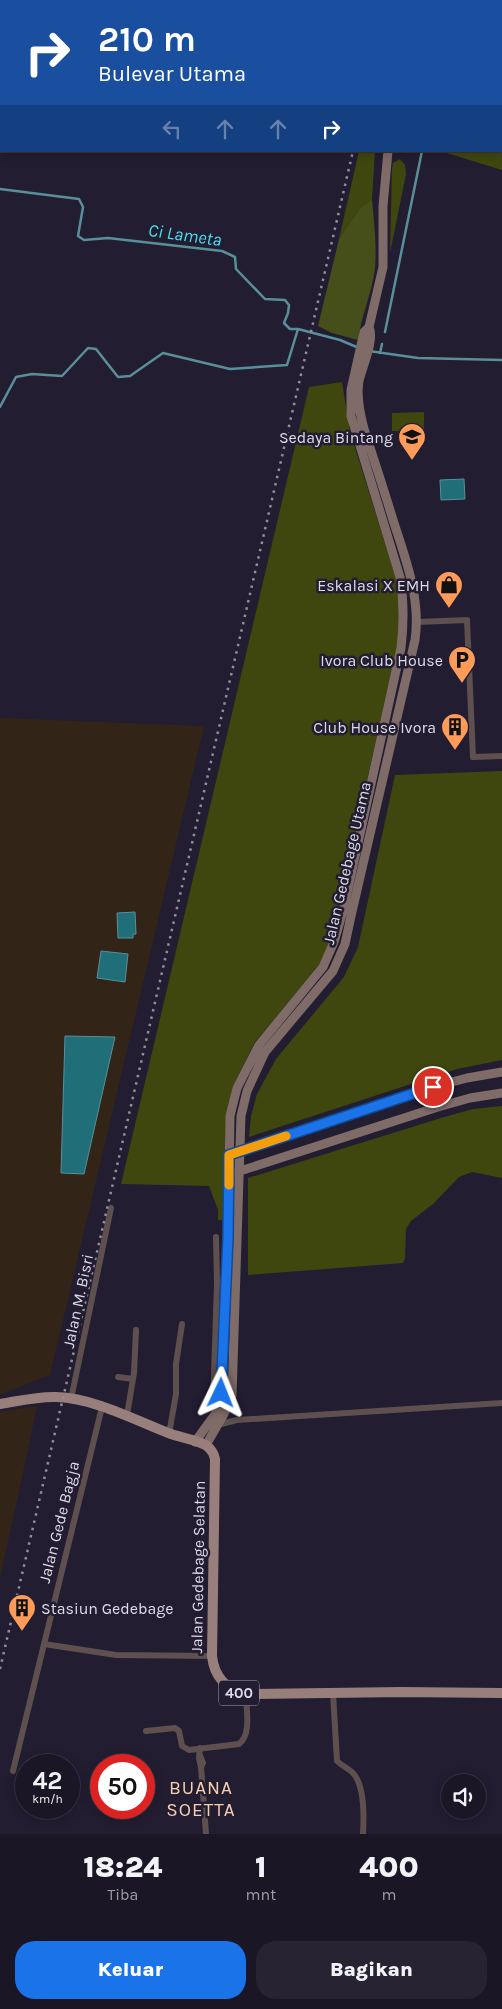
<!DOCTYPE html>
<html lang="id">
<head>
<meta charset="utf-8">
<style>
	body { margin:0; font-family:Karla,sans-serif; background:#272332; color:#f1f3f6; height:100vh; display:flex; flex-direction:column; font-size:19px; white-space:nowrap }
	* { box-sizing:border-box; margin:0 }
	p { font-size:16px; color:#9f9fa7 }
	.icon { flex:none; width:28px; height:28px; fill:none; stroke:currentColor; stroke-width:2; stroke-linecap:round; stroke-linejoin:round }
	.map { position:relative; height:1834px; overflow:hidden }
	.panel { display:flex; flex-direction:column; background:#1a1625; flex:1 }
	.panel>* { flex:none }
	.top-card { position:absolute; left:0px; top:0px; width:502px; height:152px; box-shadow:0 2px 12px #0003,0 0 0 1px #383542; background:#1a4fa0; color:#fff; overflow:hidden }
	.buttons { position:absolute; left:441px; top:1774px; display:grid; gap:10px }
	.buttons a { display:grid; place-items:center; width:45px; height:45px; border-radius:50%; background:#1a1625; box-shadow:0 2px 12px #0003,0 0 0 1px #383542; font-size:25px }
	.speed { position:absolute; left:15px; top:1754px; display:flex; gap:10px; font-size:25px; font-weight:700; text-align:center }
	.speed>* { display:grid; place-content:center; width:65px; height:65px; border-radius:50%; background:#1a1625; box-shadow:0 2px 12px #0003,0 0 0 1px #383542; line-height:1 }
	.speed small { font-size:12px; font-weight:400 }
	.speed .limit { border:8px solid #d22; background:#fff; color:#111 }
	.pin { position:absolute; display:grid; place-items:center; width:42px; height:42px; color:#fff; margin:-21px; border:2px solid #fff; border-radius:50%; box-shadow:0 1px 5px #0007 }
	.me { position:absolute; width:55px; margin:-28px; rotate:2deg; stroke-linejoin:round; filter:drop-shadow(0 0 4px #0008) }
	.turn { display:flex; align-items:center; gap:18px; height:105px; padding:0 15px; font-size:22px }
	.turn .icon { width:65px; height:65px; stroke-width:2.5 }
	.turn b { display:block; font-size:35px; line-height:42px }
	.lanes { display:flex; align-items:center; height:48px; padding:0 15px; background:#0003; justify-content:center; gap:25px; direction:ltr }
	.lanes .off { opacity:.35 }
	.eta { display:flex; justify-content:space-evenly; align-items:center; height:85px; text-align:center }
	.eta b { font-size:30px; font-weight:800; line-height:35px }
	.cta { display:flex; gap:10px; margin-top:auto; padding:10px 15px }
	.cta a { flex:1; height:58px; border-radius:20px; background:#1a73e8; color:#fff; font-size:20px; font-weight:800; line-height:58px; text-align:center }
	.cta a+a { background:#272332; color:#f1f3f6 }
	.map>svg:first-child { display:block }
	.industrial { fill:#322518 }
	.green { fill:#3f470f }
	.forest { fill:#464e1a }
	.water { fill:#206e78; stroke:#598f9a }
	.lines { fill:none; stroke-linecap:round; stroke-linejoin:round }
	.stream { stroke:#598f9a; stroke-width:2.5 }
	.street { stroke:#5d504f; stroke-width:6 }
	.secondary { stroke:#7f6b68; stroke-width:9 }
	.primary { stroke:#997f7c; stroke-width:10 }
	.rail { stroke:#918d9e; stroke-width:2.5; stroke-dasharray:2.5 5; stroke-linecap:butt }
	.route-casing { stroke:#114b97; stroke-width:12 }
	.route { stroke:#1a73e8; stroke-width:9 }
	.slow { stroke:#f59e0b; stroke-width:9 }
	.labels { text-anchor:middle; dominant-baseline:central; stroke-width:5; stroke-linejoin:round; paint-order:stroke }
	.shield { fill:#221d31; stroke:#a6a3b2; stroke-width:1 }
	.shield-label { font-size:15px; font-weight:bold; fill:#dfdcea }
	.poi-label { font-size:16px; fill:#dfdcea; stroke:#221d31; text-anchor:end }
	.street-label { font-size:16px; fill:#dfdcea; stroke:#221d31 }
	.water-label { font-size:18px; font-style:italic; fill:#4edff2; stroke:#221d31 }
	.quarter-label { font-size:19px; letter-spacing:1px; fill:#f9cfb4; stroke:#221d31 }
</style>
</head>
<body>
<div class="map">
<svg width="502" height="1834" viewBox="0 0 502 1834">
	<rect width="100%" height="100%" fill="#221d31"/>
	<path class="industrial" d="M0 718 204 726 50 1375 0 1395Z
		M37 1406 20 1487 0 1578V1412Z"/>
	<path class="green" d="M501 85 502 170 440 151H501Z
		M359 151H375L372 199 360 208 339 239Z
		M400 159 405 165 406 174 390 253 392 169 393 163Z
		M342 382 350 432 396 578C400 602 400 623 397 647L331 940 320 964 255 1042 233 1086 226 1116 224 1220H218V1210L209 1186 121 1184 309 387Z
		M424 412V431H392V413Z
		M502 771V1060L457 1069 249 1137 251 1116 257 1094 276 1059 344 977 358 947 395 775Z
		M502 1106V1178L472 1172 459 1177 433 1204 411 1221 406 1229 405 1258 403 1263 248 1275V1178L441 1118 473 1109Z"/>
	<path class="forest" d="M372 199C374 222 377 246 375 268 372 293 361 316 358 340L332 333 318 326 339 239 360 208Z"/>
	<path class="water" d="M449 0H502V85L501 1Z
		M464 479 465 499 441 500 440 480Z
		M135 912 136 934H133V938H118L117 913Z
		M101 951 128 954 125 982 97 978Z
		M65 1036 115 1037 84 1174 61 1173Z"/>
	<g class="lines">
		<path class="stream" d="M0 189 79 199 83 207 78 236 84 240 108 238 222 251 235 257 236 269 265 299 285 300 289 305 288 313 284 323 290 329H298L340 340 359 348
			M385 332 422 151
			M369 351 418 358 502 360
			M380 353 382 344
			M0 407 16 377 32 374 62 376 88 348 96 349 118 377 130 376 163 353 230 369 287 365 298 329"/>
		<path class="street" d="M374 1V0
			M417 622 467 620 473 757 502 756
			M118 1377 133 1379
			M71 1399 111 1208
			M213 1406 217 1283 216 1237
			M127 1415 134 1373 136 1330
			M217 1425 237 1420 502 1403
			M169 1434 176 1394V1364L182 1324
			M44 1644 116 1655 212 1656
			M333 1693 337 1761C342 1766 348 1768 353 1773 365 1786 364 1817 363 1834
			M146 1731 175 1728 179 1731 182 1746 189 1750 239 1744C252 1734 246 1709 246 1694
			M200 1748 199 1758 201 1767 203 1763 200 1755
			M201 1767 206 1834
			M13 1771 102 1407"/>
		<path class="secondary" d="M413 1V0
			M423 1V0
			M433 1087 438 1107
			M236 1152 433 1087 467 1078 502 1072
			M234 1173 438 1107 470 1098 502 1093
			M195 1442 216 1413 221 1393 228 1238 230 1116 237 1088 259 1045 323 967 334 942 343 911 401 648C404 623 404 601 400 577L351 416V390L364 332 369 327
			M206 1445 224 1414 232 1396 241 1116 247 1091 265 1052 333 971 345 944 351 916 415 640C421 599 406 560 393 520 384 490 374 460 364 429 360 414 356 397 359 381 362 367 375 340 369 327L383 267V206L388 151"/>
		<path class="primary" d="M0 1404C19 1401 38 1396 57 1397 94 1398 137 1421 171 1434 182 1438 199 1440 207 1446 212 1450 214 1454 215 1459L212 1656C214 1676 226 1690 246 1694L401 1692 502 1693"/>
		<path class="rail" d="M381 1V0
			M0 1669 353 151"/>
	</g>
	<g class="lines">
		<defs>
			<path id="route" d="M221 1393 228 1238 229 1155 433 1087"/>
		</defs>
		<use href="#route" class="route-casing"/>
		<use href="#route" class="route"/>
		<path class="slow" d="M229 1185V1155L286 1136"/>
	</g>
	<defs>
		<symbol id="school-pin" viewBox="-11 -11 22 30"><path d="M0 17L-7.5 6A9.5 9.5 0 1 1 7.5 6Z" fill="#fe9b58" stroke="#221d31"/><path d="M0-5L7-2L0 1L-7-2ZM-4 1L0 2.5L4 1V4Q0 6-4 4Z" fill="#111"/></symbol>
		<symbol id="shop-pin" viewBox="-11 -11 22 30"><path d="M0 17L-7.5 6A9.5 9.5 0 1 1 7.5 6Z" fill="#fe9b58" stroke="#221d31"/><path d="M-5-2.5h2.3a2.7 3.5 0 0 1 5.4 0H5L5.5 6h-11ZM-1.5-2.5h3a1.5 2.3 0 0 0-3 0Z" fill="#111"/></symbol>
		<symbol id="parking-pin" viewBox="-11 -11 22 30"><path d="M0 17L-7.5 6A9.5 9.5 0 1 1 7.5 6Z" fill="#fe9b58" stroke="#221d31"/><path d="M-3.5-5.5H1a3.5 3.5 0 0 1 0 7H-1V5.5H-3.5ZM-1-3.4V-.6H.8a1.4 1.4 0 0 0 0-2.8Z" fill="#111"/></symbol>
		<symbol id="building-pin" viewBox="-11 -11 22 30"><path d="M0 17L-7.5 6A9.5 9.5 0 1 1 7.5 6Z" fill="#fe9b58" stroke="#221d31"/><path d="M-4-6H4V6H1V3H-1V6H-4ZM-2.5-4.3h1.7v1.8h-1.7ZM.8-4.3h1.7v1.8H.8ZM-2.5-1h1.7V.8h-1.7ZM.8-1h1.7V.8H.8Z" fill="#111"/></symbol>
	</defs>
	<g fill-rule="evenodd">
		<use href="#school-pin" x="396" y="421" width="32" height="43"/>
		<use href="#shop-pin" x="433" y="569" width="32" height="43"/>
		<use href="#parking-pin" x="446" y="644" width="32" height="43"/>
		<use href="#building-pin" x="439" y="711" width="32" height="43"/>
		<use href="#building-pin" x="6" y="1592" width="32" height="43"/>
	</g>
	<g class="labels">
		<rect class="shield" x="219" y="1680.5" width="40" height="25" rx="4"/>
		<g class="shield-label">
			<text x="239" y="1693">400</text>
		</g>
		<g class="poi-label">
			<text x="393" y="437">Sedaya Bintang</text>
			<text x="430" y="585">Eskalasi X EMH</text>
			<text x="443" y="660">Ivora Club House</text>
			<text x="436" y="727">Club House Ivora</text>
			<text x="41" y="1608" text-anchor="start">Stasiun Gedebage</text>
		</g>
		<g class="street-label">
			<text transform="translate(347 863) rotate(-77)">Jalan Gedebage Utama</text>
			<text transform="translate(78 1301) rotate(-78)">Jalan M. Bisri</text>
			<text transform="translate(59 1522) rotate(-76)">Jalan Gede Bagja</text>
			<text transform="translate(198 1567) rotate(-89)">Jalan Gedebage Selatan</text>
		</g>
		<g class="water-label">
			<text transform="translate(185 235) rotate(8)">Ci Lameta</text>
		</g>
		<g class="quarter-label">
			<text x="201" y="1788">BUANA<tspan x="201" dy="22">SOETTA</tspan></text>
		</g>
	</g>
</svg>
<div class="buttons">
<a><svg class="icon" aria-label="sound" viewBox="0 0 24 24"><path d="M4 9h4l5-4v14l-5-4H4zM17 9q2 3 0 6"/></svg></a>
</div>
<div class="speed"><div>42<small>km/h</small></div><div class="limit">50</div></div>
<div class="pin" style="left:433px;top:1087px;background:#d93025"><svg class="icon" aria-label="arrive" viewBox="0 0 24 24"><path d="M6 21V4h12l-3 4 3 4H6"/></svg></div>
<svg class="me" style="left:221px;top:1393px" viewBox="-20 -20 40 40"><path d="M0-17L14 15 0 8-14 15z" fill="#1a73e8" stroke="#fff" stroke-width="4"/></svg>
<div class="top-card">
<div class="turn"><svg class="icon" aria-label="right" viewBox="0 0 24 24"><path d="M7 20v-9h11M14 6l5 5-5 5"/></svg><div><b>210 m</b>Bulevar Utama</div></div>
<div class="lanes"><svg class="icon off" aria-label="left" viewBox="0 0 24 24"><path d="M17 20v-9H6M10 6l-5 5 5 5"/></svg><svg class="icon off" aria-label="ahead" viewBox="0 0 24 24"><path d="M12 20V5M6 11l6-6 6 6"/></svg><svg class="icon off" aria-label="ahead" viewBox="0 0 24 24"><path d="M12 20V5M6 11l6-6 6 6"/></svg><svg class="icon" aria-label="right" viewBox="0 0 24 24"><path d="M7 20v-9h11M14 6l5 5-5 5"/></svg></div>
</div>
</div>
<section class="panel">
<div class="eta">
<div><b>18:24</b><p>Tiba</p></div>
<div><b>1</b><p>mnt</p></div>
<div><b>400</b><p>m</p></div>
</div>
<div class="cta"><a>Keluar</a><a>Bagikan</a></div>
</section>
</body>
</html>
